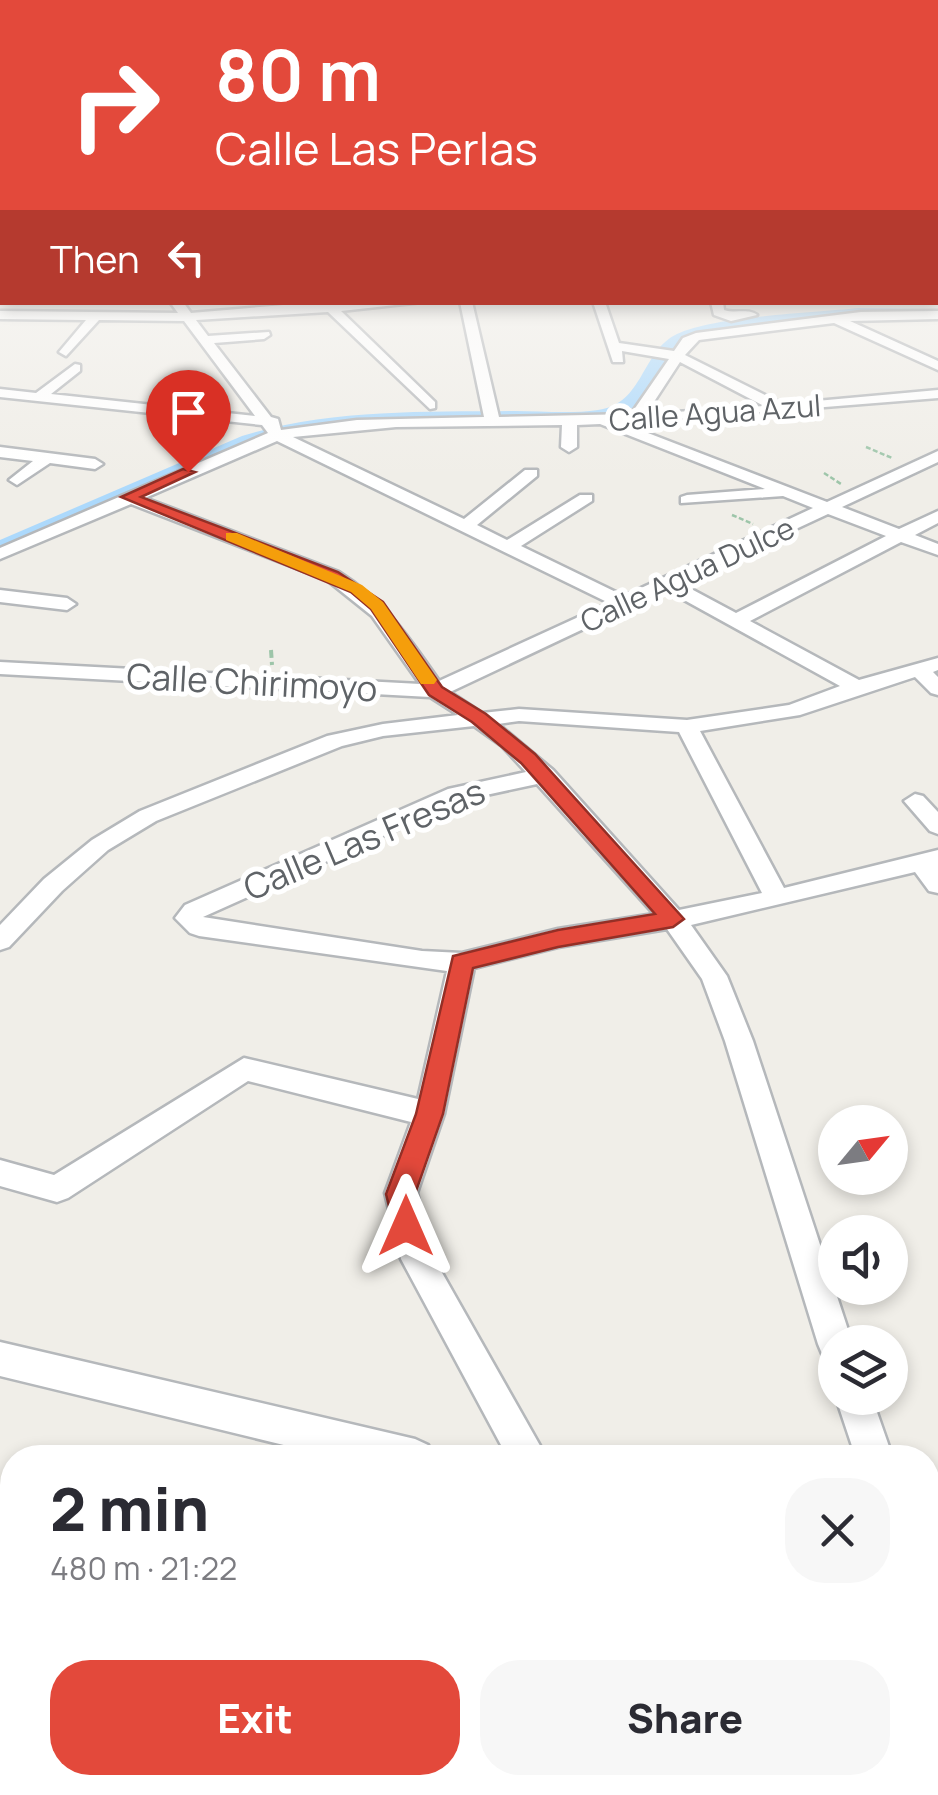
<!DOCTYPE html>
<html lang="en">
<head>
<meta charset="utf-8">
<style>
	body { margin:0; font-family:Manrope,sans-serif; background:#f7f7f7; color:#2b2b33; height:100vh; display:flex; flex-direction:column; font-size:38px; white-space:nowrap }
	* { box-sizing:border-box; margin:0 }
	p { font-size:32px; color:#7c7c81 }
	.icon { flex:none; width:55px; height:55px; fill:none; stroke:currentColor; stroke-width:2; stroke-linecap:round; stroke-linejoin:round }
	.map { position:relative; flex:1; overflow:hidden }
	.drawer { position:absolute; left:0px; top:1445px; width:940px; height:350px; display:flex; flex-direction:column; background:#fff; border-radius:40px 40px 0 0; box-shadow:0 5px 15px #0003 }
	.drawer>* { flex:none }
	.hud { position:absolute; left:0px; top:0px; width:940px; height:305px; box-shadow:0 5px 15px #0003; background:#e3493b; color:#fff; overflow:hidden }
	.needle { width:65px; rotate:61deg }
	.tools { position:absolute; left:818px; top:1105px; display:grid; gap:20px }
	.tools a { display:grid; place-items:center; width:90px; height:90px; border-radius:50%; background:#fff; box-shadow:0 5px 15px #0003; font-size:50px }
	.pin { position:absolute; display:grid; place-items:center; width:85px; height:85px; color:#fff; margin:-102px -42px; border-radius:50% 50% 50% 0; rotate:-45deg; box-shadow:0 0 10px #0007 }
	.pin .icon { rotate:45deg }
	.me { position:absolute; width:110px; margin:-55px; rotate:0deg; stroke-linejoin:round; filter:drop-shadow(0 0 8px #0008) }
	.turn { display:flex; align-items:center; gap:35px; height:210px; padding:0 50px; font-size:45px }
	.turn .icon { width:130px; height:130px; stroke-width:2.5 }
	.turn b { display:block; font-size:70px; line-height:85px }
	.then { display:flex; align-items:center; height:95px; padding:0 50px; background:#0003; gap:20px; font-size:38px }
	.round { display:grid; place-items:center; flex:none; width:105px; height:105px; border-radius:40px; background:#f7f7f7 }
	.headline { display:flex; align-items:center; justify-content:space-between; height:170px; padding:0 50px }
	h1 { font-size:60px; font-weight:800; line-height:75px }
	.button { display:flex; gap:20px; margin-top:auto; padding:20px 50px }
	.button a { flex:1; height:115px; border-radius:40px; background:#e3493b; color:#fff; font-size:40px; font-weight:800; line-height:115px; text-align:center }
	.button a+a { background:#f7f7f7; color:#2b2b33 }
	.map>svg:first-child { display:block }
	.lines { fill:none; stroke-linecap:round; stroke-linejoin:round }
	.canal { fill:#acd9fc; fill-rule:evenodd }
	.minor-casing { stroke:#b5b8bb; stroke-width:5 }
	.path-far1 { stroke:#9dc5a9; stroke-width:2.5; stroke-dasharray:5 2.5; stroke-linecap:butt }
	.path { stroke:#9dc5a9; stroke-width:4; stroke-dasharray:8 4; stroke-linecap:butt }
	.minor { fill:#fff; fill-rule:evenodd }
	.route { fill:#e3493b; stroke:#942f26; stroke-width:2.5 }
	.slow { fill:#f59e0b }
	.labels { text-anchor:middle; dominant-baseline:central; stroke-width:10; stroke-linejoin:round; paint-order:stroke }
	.far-street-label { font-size:30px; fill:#5f6367; stroke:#fff }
	.street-label { font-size:35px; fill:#5f6367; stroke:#fff }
</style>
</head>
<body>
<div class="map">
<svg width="938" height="1795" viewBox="0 0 938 1795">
	<rect width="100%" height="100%" fill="#f0eee8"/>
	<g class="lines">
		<path class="canal" d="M858 308 938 309V317L858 316 732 330 686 340 673 352 641 404 604 420 424 422 291 432 254 444 0 553V540L242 436C329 409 424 412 514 411 542 411 571 414 598 410 644 404 641 351 677 334 715 316 813 313 858 308Z"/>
		<defs>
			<path id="minor" d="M170 302H183L191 313 319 302H422L341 311 435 402V408L430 409 328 312 196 320 208 336 269 332 270 335 264 339 214 343 271 417 278 419 281 430 357 420 484 417 460 302H472L499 417 631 414 669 359 622 351 623 362H613L593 302H605L619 343 674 351 683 338 696 333 861 312 938 311V319L850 321 938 361V370L834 323 699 340 685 355 783 404 938 390V398L622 423 827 502 938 451V462L842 507 899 529 938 511V523L915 535 938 544V555L901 542 750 621 859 680 938 658V670L933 672 938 677V695L931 693 915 677 800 715 700 731 784 888 938 850V893L929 891 915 872 691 925 727 976 753 1041 852 1342H835V1360L823 1356 818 1344 725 1041 702 979 667 929 558 947 474 968 444 1114 417 1193 432 1255 547 1458H508L401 1259 385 1193 411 1122 248 1081 68 1198 57 1202 0 1186V1160L54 1175 244 1058 418 1099 447 971 199 936 190 933 175 918 185 905 448 789 526 772 502 746 474 726 383 736 342 746 156 821 108 850 62 891 9 947 0 950V925L44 879 92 840 140 811 327 736 383 724 458 715 430 697 0 674V662L420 684 372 616 327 580 131 504 0 559V548L268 433 262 425 0 397V389L36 393 75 364 80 365V371L51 394 255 416 184 321 99 320 66 356 59 352 86 320 0 319V311L178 313ZM680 362 764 406 646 414ZM600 424 765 489 687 495 681 497V503L783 496 813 508 624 596 521 546 592 501V495H580L507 540 477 525 537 476V470H525L464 519 293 437 396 427 562 425 561 447 569 452 577 447V425ZM277 441 609 603 439 681C410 639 384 600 339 572L145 498ZM828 514 886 536 736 613 680 583ZM666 590 840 686 789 705 687 720 519 709 482 713 450 692ZM519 721 679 732 762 893 679 910 553 770 498 724ZM537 784 654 914 558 929 462 953 422 951 203 917 463 800Z
				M711 302H723L724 310C735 314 749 308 757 315L731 321 714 315Z
				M0 447 95 459 103 464 95 469 50 463 17 485 9 480 33 461 0 457Z
				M0 590 67 598 76 604 67 610 0 602Z
				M915 794 923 796 938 812V834L930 831 904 801Z
				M0 1342 415 1439 428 1445 433 1458H337L0 1376Z
				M836 1398H872L893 1458H856Z
				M0 1489 12 1491V1529L0 1527Z
				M928 1587 938 1591V1656L928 1652Z
				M150 1782H196L191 1795H145Z
				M696 1782H764L769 1795H701Z"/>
		</defs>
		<use href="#minor" class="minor-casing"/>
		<path class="path-far1" d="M866 447 892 458
			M824 473 841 484
			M732 515 753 524"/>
		<path class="path" d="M271 650 272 665"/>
		<use href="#minor" class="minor"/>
	</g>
	<linearGradient id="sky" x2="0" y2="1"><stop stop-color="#90c3f0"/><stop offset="0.47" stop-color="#f8f7f5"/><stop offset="1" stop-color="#f8f7f5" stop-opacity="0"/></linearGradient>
	<rect width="938" height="477" fill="url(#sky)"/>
	<path class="route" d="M183 469 195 472 141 497 338 572 383 602 442 687 486 714 535 754 684 919 673 927 558 947 473 968 443 1114 415 1194 421 1226 417 1235 406 1238 396 1235 386 1194 416 1114 453 956 558 930 655 914 521 763 472 722 429 695 371 609 351 592 121 497Z"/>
	<path class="slow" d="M226 533H237L362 585 383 602 437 680 434 684H421L371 609 351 592 226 540Z"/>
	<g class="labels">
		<g class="far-street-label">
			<text transform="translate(715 412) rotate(-4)">Calle Agua Azul</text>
			<text transform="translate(687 574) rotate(-25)">Calle Agua Dulce</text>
		</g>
		<g class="street-label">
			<text transform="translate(252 682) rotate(3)">Calle Chirimoyo</text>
			<text transform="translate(364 839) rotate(-23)">Calle Las Fresas</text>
		</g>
	</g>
</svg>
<div class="tools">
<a><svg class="needle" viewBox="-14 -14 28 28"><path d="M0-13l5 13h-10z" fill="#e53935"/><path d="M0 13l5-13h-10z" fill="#7c7c81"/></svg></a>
<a><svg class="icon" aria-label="sound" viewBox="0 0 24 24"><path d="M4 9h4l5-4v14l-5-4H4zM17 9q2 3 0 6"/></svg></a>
<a><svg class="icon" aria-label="layers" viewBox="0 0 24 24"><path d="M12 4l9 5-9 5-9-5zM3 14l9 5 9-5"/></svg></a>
</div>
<div class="pin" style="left:188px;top:472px;background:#d93025"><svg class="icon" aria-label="arrive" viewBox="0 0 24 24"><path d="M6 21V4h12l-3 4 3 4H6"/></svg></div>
<svg class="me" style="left:406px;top:1226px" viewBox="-20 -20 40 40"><path d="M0-17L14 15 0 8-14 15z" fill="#e3493b" stroke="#fff" stroke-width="4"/></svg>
<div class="hud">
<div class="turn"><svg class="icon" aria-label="right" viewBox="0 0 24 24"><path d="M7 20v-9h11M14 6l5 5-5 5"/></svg><div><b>80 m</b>Calle Las Perlas</div></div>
<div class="then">Then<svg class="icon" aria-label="left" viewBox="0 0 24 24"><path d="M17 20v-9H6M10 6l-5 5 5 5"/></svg></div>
</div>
<section class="drawer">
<div class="headline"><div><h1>2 min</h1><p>480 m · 21:22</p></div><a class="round"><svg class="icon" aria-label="close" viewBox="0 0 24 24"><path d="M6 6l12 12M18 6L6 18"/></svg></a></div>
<div class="button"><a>Exit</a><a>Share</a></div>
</section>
</div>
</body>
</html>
